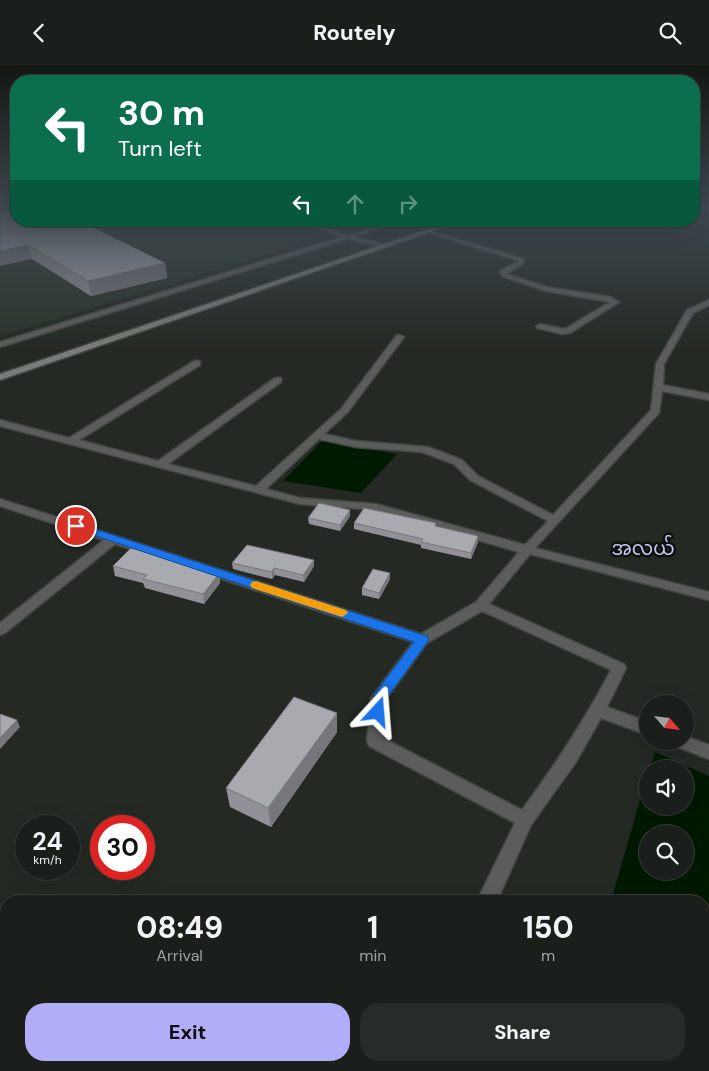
<!DOCTYPE html>
<html lang="en">
<head>
<meta charset="utf-8">
<style>
	body { margin:0; font-family:"DM Sans","Noto Sans Myanmar",sans-serif; background:#282c28; color:#f1f3f6; height:100vh; display:flex; flex-direction:column; font-size:19px; white-space:nowrap }
	* { box-sizing:border-box; margin:0 }
	p { font-size:16px; color:#a0a2a3 }
	.icon { flex:none; width:28px; height:28px; fill:none; stroke:currentColor; stroke-width:2; stroke-linecap:round; stroke-linejoin:round }
	.map { position:relative; flex:1; overflow:hidden }
	.panel { position:absolute; left:0px; top:830px; width:710px; height:176px; display:flex; flex-direction:column; background:#1b1f1b; border-radius:20px 20px 0 0; box-shadow:0 5px 20px #0002,0 0 0 1px #393d3a }
	.panel>* { flex:none }
	.banner { position:absolute; left:10px; top:10px; width:690px; height:152px; border-radius:20px; box-shadow:0 5px 20px #0002,0 0 0 1px #393d3a; background:#0b6e4f; color:#fff; overflow:hidden }
	.needle { width:32px; rotate:118deg }
	.fabs { position:absolute; left:639px; top:630px; display:grid; gap:10px }
	.fabs a { display:grid; place-items:center; width:55px; height:55px; border-radius:50%; background:#1b1f1b; box-shadow:0 5px 20px #0002,0 0 0 1px #393d3a; font-size:25px }
	.speed { position:absolute; left:15px; top:750px; display:flex; gap:10px; font-size:25px; font-weight:700; text-align:center }
	.speed>* { display:grid; place-content:center; width:65px; height:65px; border-radius:50%; background:#1b1f1b; box-shadow:0 5px 20px #0002,0 0 0 1px #393d3a; line-height:1 }
	.speed small { font-size:12px; font-weight:400 }
	.speed .limit { border:8px solid #d22; background:#fff; color:#111 }
	.pin { position:absolute; display:grid; place-items:center; width:42px; height:42px; color:#fff; margin:-21px; border:2px solid #fff; border-radius:50%; box-shadow:0 1px 5px #0007 }
	.me { position:absolute; width:55px; margin:-28px; rotate:19deg; stroke-linejoin:round; filter:drop-shadow(0 0 4px #0008) }
	.turn { display:flex; align-items:center; gap:18px; height:105px; padding:0 25px; font-size:22px }
	.turn .icon { width:65px; height:65px; stroke-width:2.5 }
	.turn b { display:block; font-size:35px; line-height:42px }
	.lanes { display:flex; align-items:center; height:48px; padding:0 25px; background:#0003; justify-content:center; gap:25px; direction:ltr }
	.lanes .off { opacity:.35 }
	.eta { display:flex; justify-content:space-evenly; align-items:center; height:85px; text-align:center }
	.eta b { font-size:30px; font-weight:800; line-height:35px }
	.action { display:flex; gap:10px; margin-top:auto; padding:10px 25px }
	.action a { flex:1; height:58px; border-radius:20px; background:#b2adf9; color:#111; font-size:20px; font-weight:800; line-height:58px; text-align:center }
	.action a+a { background:#282c28; color:#f1f3f6 }
	header { display:flex; justify-content:space-between; align-items:center; height:65px; padding:0 25px; background:#1b1f1b; font-size:22px; font-weight:800 }
	.map>svg:first-child { display:block }
	.built { fill:#2b342b }
	.water { fill:#001901; fill-rule:evenodd }
	.lines { fill:none; stroke-linecap:round; stroke-linejoin:round }
	.street-casing { stroke:#424642; stroke-width:3 }
	.secondary-casing { stroke:#424642; stroke-width:3 }
	.path { stroke:#777c77; stroke-width:1; stroke-dasharray:0.5 2; stroke-linecap:butt }
	.street { fill:#5b5d5b; fill-rule:evenodd }
	.secondary { fill:#787c78; fill-rule:evenodd }
	.wall { fill:#919197 }
	.shaded-wall { fill:#76767b }
	.building { fill:#a9a9b0; stroke:#76767b }
	.route { fill:#1a73e8; stroke:#114b97 }
	.slow { fill:#f59e0b }
	.labels { text-anchor:middle; dominant-baseline:central; stroke-width:5; stroke-linejoin:round; paint-order:stroke }
	.quarter-label { font-size:19px; fill:#c9c8f3; stroke:#0f110f }
</style>
</head>
<body>
<header><svg class="icon" aria-label="back" viewBox="0 0 24 24"><path d="M15 5l-7 7 7 7"/></svg>Routely<svg class="icon" aria-label="search" viewBox="0 0 24 24"><circle cx="10" cy="10" r="6"/><path d="M15 15l6 6"/></svg></header>
<div class="map">
<svg width="709" height="1006" viewBox="0 0 709 1006">
	<rect width="100%" height="100%" fill="#242924"/>
	<path class="built" d="M0 143 16 156H375L0 271Z"/>
	<path class="water" d="M322 376 397 389 361 428 283 416Z
		M655 687 709 711V912L704 910V836H611L647 711 648 741H685V704H650ZM648 769H685V806H648Z"/>
	<g class="lines">
		<defs>
			<path id="street" d="M299 156C316 156 335 170 348 170 363 169 382 156 401 156L354 172 386 180V182L347 174 0 282V277L342 172Z
				M427 165 524 194 523 199 506 209 547 222 610 232 619 237 570 268 562 269 537 263 536 261 540 259 565 264 610 237 546 226 502 211 500 206 519 196 427 167Z
				M709 235V240L693 248 664 299 663 320 709 329V335L662 326 659 348 535 483 709 527V535L530 489 489 539 624 599 626 603 607 642 648 657V670L601 653 576 697 531 760 497 836H477L515 758 369 681 367 676 371 633 413 577 115 479 5 568 0 570V558L104 475 0 441V434L421 569 476 537 519 487 375 445 300 439 0 361V355L69 373 194 296H200V300L79 375 158 396 275 313H281V317L168 399 256 421 341 344 397 270H400L404 272 347 348 324 369 356 376 428 382 462 395 478 411 553 450 651 345 656 299 687 245ZM319 374 356 382 422 387 454 399 470 415 548 456 525 480 376 439 300 433 266 424ZM482 546 611 605C585 655 555 700 522 745L383 673 386 634 427 578Z
				M685 671 709 680V694L675 681 673 676H685Z
				M704 941 709 943V966L704 964Z
				M400 1000H423L421 1006H398Z"/>
			<path id="secondary" d="M453 156H462L0 315V309Z"/>
		</defs>
		<use href="#street" class="street-casing"/>
		<use href="#secondary" class="secondary-casing"/>
		<path class="path" d="M626 156 709 172"/>
		<use href="#street" class="street"/>
		<use href="#secondary" class="secondary"/>
	</g>
	<path class="wall" d="M0 143 165 198 167 213 91 231 32 194Z
		M350 445V451L340 466 309 459 308 453Z
		M354 458 436 461 478 477 471 494 421 483V480L354 464Z
		M314 495V501L304 517 275 510 272 514 233 504 232 498Z
		M180 496 181 499 219 509 220 518 204 539 145 523 143 518 115 511 113 501Z
		M390 508V514L379 534 362 530V523Z
		M337 648V667L271 762 230 742 226 723Z"/>
	<path class="shaded-wall" d="M28 180 32 194 0 201V186Z
		M165 198 167 213 91 231 88 216Z
		M350 445V451L340 466V460Z
		M478 471V477L471 494V488Z
		M314 495V501L304 517 303 510Z
		M274 503 275 510 272 514V507Z
		M390 508V514L379 534V528Z
		M219 509 220 518 204 539 203 529Z
		M337 648V667L271 762 268 743Z
		M17 655 20 662 0 684V673Z"/>
	<path class="building" d="M0 143H16V156H80L165 198 88 216 28 180 0 186Z
		M319 438 350 445 340 460 308 453Z
		M364 443 436 458 435 461 478 471 471 488 421 477 423 474 354 458Z
		M247 480 314 495 303 510 274 503 272 507 232 498Z
		M131 483 180 496 178 498 219 509 203 529 143 514 147 510 113 501Z
		M373 504 390 508 379 528 362 523Z
		M294 632 337 648 268 743 226 723Z
		M0 649 17 655 0 673Z"/>
	<linearGradient id="sky" x2="0" y2="1"><stop stop-color="#141714"/><stop offset="0.5" stop-color="#3f4950"/><stop offset="1" stop-color="#3f4950" stop-opacity="0"/></linearGradient>
	<rect width="709" height="284" fill="url(#sky)"/>
	<path class="route" d="M76 458 427 571 429 575 386 634 383 651 378 653 373 651 371 647 374 629 414 577 72 463 70 461 72 459Z"/>
	<path class="slow" d="M256 516 346 545 348 548 342 552 252 523 250 520 252 517Z"/>
	<g class="labels">
		<g class="quarter-label">
			<text x="643" y="483">အလယ်</text>
		</g>
	</g>
</svg>
<div class="fabs">
<a><svg class="needle" viewBox="-14 -14 28 28"><path d="M0-13l5 13h-10z" fill="#e53935"/><path d="M0 13l5-13h-10z" fill="#a0a2a3"/></svg></a>
<a><svg class="icon" aria-label="sound" viewBox="0 0 24 24"><path d="M4 9h4l5-4v14l-5-4H4zM17 9q2 3 0 6"/></svg></a>
<a><svg class="icon" aria-label="search" viewBox="0 0 24 24"><circle cx="10" cy="10" r="6"/><path d="M15 15l6 6"/></svg></a>
</div>
<div class="speed"><div>24<small>km/h</small></div><div class="limit">30</div></div>
<div class="pin" style="left:76px;top:461px;background:#d93025"><svg class="icon" aria-label="arrive" viewBox="0 0 24 24"><path d="M6 21V4h12l-3 4 3 4H6"/></svg></div>
<svg class="me" style="left:378px;top:647px" viewBox="-20 -20 40 40"><path d="M0-17L14 15 0 8-14 15z" fill="#1a73e8" stroke="#fff" stroke-width="4"/></svg>
<div class="banner">
<div class="turn"><svg class="icon" aria-label="left" viewBox="0 0 24 24"><path d="M17 20v-9H6M10 6l-5 5 5 5"/></svg><div><b>30 m</b>Turn left</div></div>
<div class="lanes"><svg class="icon" aria-label="left" viewBox="0 0 24 24"><path d="M17 20v-9H6M10 6l-5 5 5 5"/></svg><svg class="icon off" aria-label="ahead" viewBox="0 0 24 24"><path d="M12 20V5M6 11l6-6 6 6"/></svg><svg class="icon off" aria-label="right" viewBox="0 0 24 24"><path d="M7 20v-9h11M14 6l5 5-5 5"/></svg></div>
</div>
<section class="panel">
<div class="eta">
<div><b>08:49</b><p>Arrival</p></div>
<div><b>1</b><p>min</p></div>
<div><b>150</b><p>m</p></div>
</div>
<div class="action"><a>Exit</a><a>Share</a></div>
</section>
</div>
</body>
</html>
